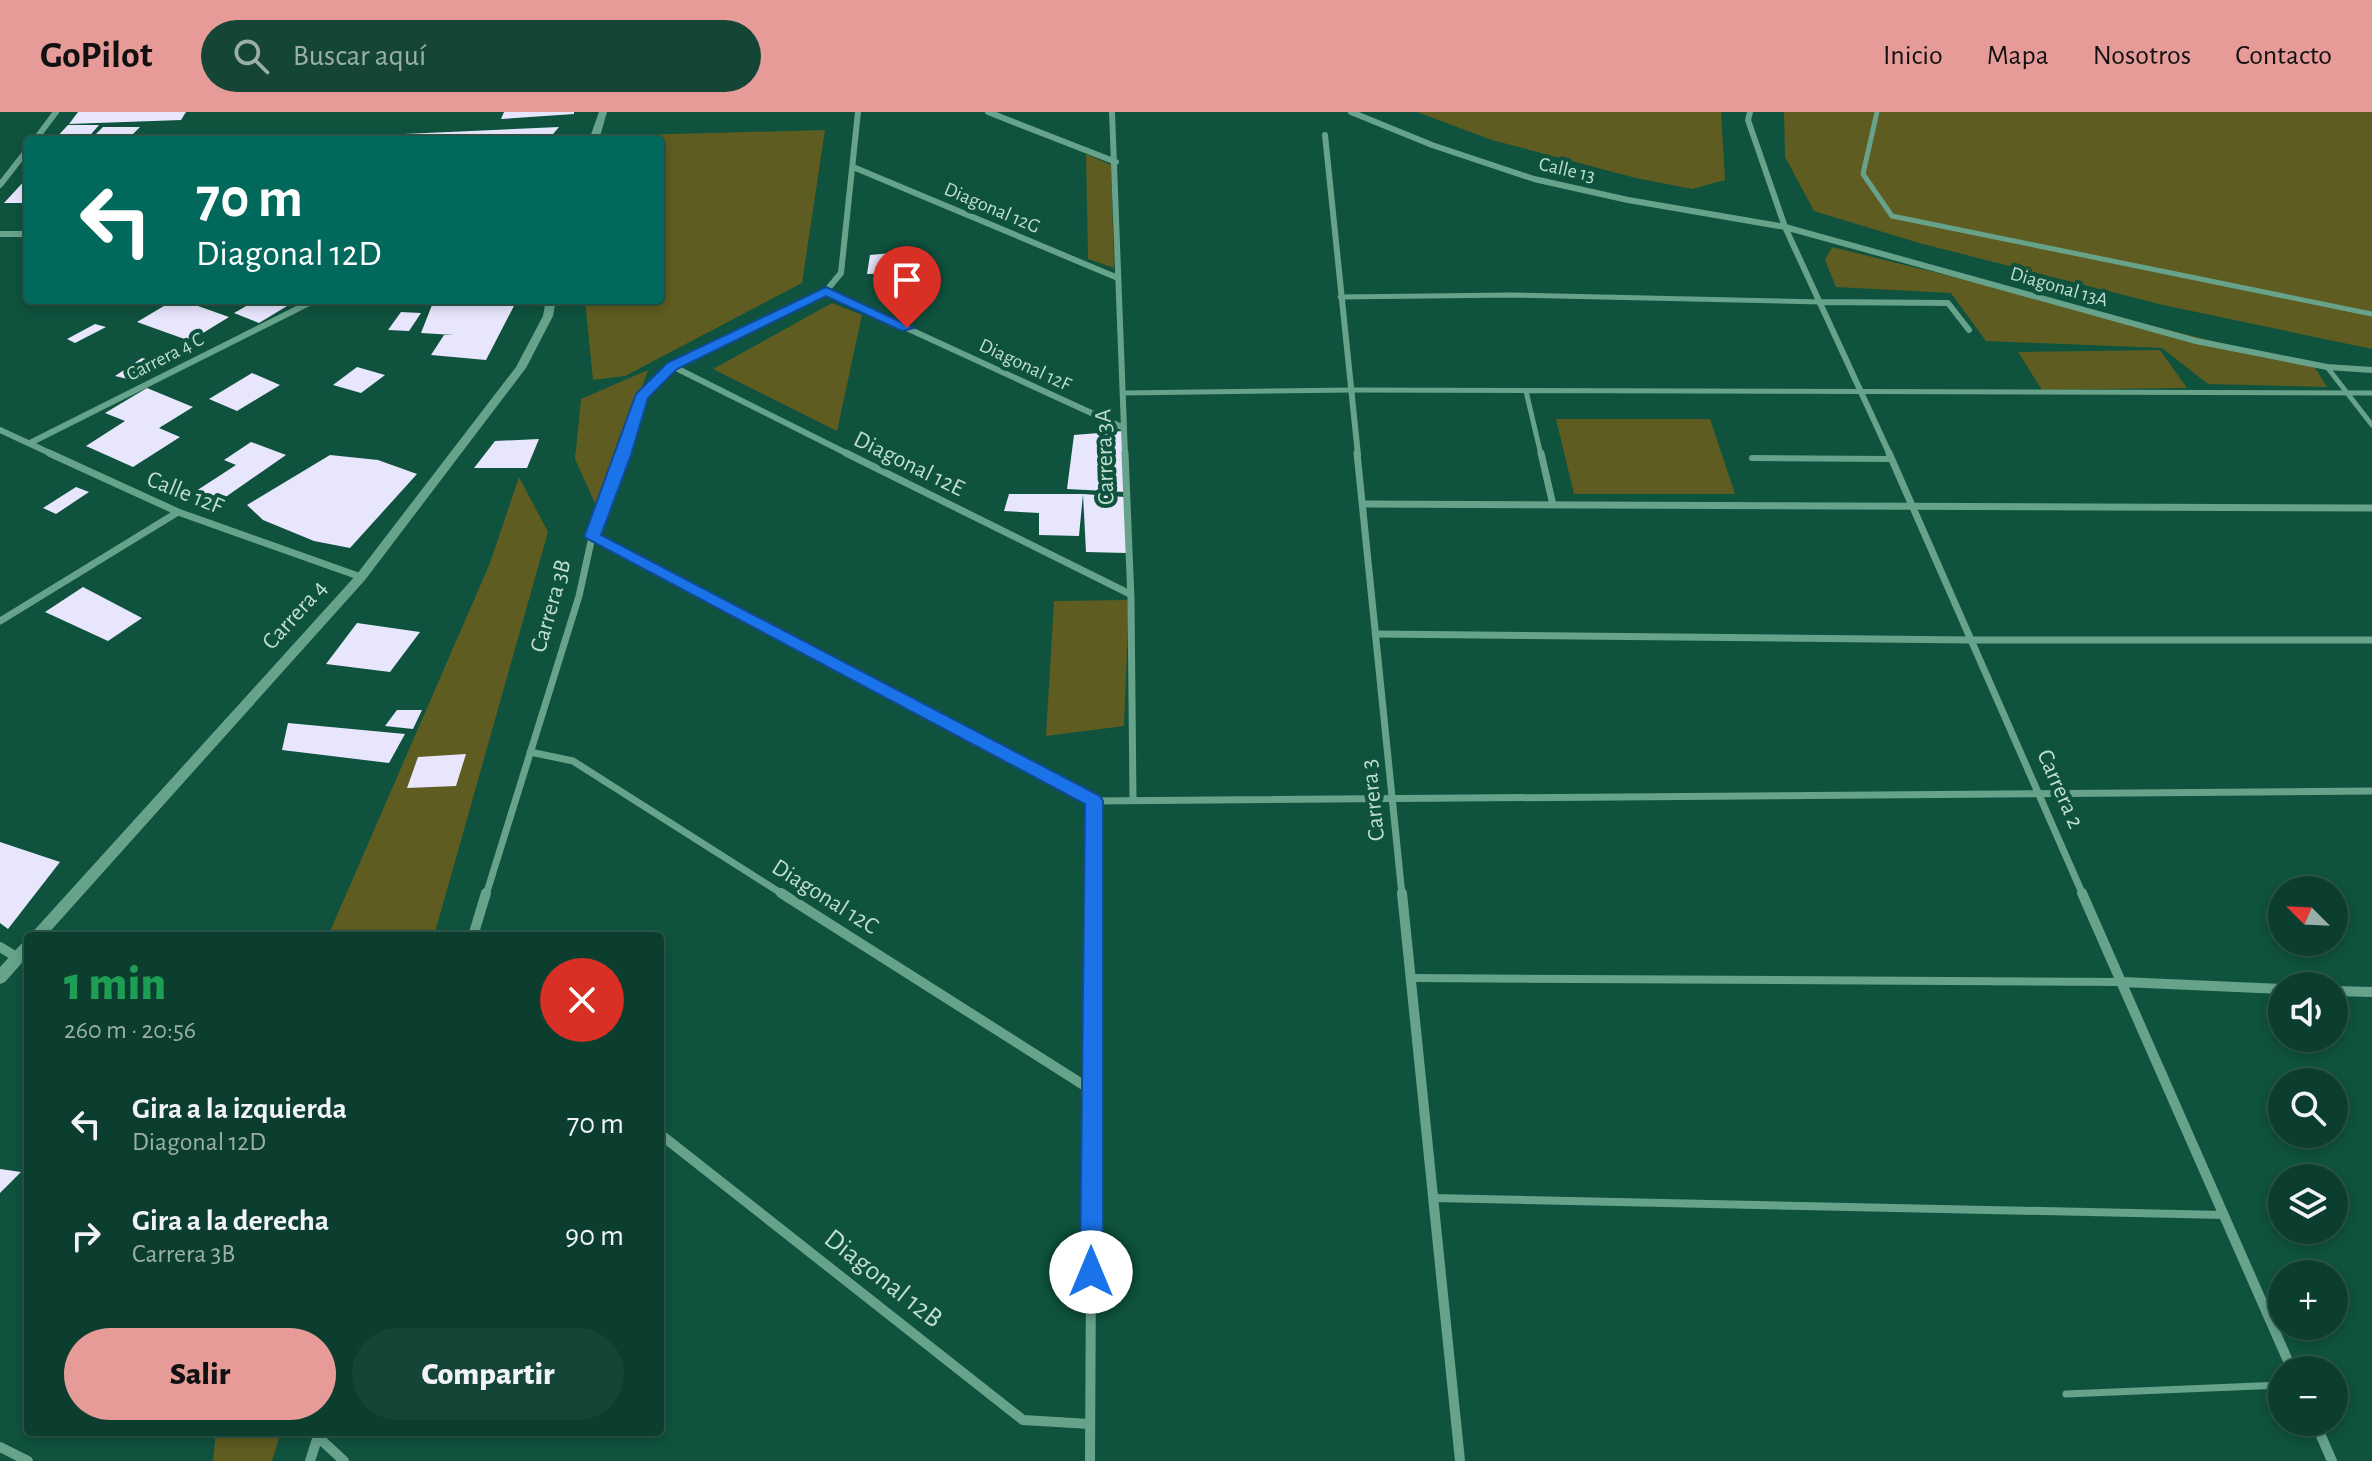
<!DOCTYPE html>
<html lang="es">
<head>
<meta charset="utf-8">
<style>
	body { margin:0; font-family:"Alegreya Sans",sans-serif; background:#144536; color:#f1f3f6; height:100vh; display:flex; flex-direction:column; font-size:30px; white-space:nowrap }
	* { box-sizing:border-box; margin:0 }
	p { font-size:26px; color:#9aaeaa }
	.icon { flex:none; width:44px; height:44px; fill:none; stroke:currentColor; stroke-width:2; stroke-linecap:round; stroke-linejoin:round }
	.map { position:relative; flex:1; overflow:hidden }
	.side { position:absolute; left:24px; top:820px; width:640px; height:504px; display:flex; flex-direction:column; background:#0b3e2e; border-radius:8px; box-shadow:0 4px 12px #0003,0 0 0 2px #2b574a }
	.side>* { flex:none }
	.guide { position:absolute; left:24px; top:24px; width:640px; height:168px; border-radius:8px; box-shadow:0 4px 12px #0003,0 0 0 2px #2b574a; background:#00695c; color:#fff; overflow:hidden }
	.needle { width:52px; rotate:294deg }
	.controls { position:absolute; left:2268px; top:764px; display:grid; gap:16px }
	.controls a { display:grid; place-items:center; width:80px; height:80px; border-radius:50%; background:#0b3e2e; box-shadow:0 4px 12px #0003,0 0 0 2px #2b574a; font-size:40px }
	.pin { position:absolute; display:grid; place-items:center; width:68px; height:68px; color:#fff; margin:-82px -34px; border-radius:50% 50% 50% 0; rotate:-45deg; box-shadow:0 0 8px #0007 }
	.pin .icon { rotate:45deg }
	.me { position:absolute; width:88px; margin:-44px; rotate:0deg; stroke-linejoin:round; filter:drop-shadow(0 0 6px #0008) }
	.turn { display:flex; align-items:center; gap:28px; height:168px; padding:0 40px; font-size:36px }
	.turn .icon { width:104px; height:104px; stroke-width:2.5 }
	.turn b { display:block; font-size:56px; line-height:68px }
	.round { display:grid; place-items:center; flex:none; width:84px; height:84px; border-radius:42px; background:#144536 }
	.overview { display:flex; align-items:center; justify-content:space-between; height:136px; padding:0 40px }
	h1 { font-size:48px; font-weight:800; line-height:60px; color:#1e9e55 }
	.button { display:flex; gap:16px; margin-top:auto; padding:16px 40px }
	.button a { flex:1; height:92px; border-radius:48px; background:#e69b98; color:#111; font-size:32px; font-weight:800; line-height:92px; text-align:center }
	.button a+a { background:#144536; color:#f1f3f6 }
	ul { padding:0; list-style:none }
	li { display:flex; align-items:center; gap:24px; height:112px; padding:0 40px }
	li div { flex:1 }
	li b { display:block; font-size:30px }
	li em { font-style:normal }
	header { display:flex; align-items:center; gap:48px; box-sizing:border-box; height:112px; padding:0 40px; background:#e69b98; color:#111 }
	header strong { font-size:38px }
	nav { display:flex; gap:44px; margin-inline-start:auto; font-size:28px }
	.search { width:560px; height:72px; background:#144536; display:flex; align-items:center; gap:20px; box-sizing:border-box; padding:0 28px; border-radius:44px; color:#9aaeaa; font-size:30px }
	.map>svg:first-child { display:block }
	.green { fill:#5e5c21 }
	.building { fill:#e7e6fd }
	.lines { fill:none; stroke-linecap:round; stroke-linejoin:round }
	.service-far1 { stroke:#67a28b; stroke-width:6 }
	.service { stroke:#67a28b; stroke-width:7 }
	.pedestrian-far2 { stroke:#67a28b; stroke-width:5 }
	.pedestrian-far1 { stroke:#67a28b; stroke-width:7 }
	.pedestrian { stroke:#67a28b; stroke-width:8 }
	.minor-far2 { stroke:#67a28b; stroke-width:6 }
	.minor-far1 { stroke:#67a28b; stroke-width:7 }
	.minor { stroke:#67a28b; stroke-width:10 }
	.tertiary { fill:#67a28b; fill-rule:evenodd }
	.route { fill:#1a73e8; stroke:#114b97; stroke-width:2 }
	.labels { text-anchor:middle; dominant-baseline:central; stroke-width:8; stroke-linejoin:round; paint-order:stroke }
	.far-street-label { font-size:20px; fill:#bfddd0; stroke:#0f523e }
	.street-label { font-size:24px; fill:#bfddd0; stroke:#0f523e }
	.near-street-label { font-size:28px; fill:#bfddd0; stroke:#0f523e }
</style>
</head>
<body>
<header>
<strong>GoPilot</strong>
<div class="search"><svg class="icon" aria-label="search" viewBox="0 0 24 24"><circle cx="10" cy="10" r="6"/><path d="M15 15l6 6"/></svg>Buscar aquí</div>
<nav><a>Inicio</a><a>Mapa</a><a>Nosotros</a><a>Contacto</a></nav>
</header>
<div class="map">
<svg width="2372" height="1349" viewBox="0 0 2372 1349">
	<rect width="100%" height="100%" fill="#0f523e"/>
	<path class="green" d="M1417 0H1721L1725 68 1692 77 1636 66 1492 28Z
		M1784 0H2372V237L2163 193 1919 131 1814 99 1785 45Z
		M825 18 802 171 625 264 593 268 585 188H660V28H634L635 23Z
		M1086 42 1111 53 1114 156 1088 147Z
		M1832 135 2314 254 2327 275 2208 272 2162 236 1986 229 1951 181 1836 175 1825 148Z
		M832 191 862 203 837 319 713 257Z
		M2160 238 2187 276 2042 278 2018 240Z
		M648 258 598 398 575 347 581 287Z
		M1556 307H1710L1735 382H1574Z
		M519 365 548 420 434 824H328L490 451Z
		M1129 488 1124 614 1046 624 1054 489Z
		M216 1320H281L272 1349H213Z"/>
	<path class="building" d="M78 0H186L181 8 69 12Z
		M504 0H574V2L501 7Z
		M68 13H99L86 28H54Z
		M103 15H140L132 23H172L167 28H110L115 23H95Z
		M559 15 548 28H401L404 22Z
		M28 65V91H4Z
		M904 140 905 161 867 162 870 143Z
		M174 188H181L229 205 190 229 137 210Z
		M257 188H297L259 211 234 201Z
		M434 188H517L486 248 431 243 444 223H454L421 221Z
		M401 200 421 201 409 219 388 218Z
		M95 212 106 215 75 231 67 227Z
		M142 246 159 250 132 268 115 264Z
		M357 255 385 263 361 281 333 273Z
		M252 261 280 273 237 299 209 287Z
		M147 276 193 295 159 316 180 325 133 355 86 334 125 309 105 301Z
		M1123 319 1125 380 1067 377 1074 323Z
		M539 327 527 356H474L495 329Z
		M251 330 286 343 217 391 193 381 236 353 224 348Z
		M330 343 378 348 417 362 350 436 314 429 263 408 247 393Z
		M76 375 89 380 56 402 43 396Z
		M1009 382H1083L1125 385 1127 441 1086 440 1083 382 1079 424 1039 423V401L1004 399Z
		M83 475 142 506 108 529 45 500Z
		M357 511 420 520 390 560 326 552Z
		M397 598H422L413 617 385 614Z
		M288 611 405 622 389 651 282 638Z
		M466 642 456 674 407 676 418 645Z
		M0 730 60 750 8 817 0 811Z
		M0 1057 21 1060 0 1081Z"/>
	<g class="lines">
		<path class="service-far1" d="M1752 346 1890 347"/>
		<path class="service" d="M2066 1282 2282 1273"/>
		<path class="pedestrian-far2" d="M1877 0 1863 62 1892 104 2372 202
			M1340 185 1511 183 1821 190
			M2327 255 2372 313
			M1526 279 1541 343
			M1123 281 1351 278 2372 281"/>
		<path class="pedestrian-far1" d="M1541 341 1553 393
			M1363 392 2372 396
			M1376 522 1970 528H2372
			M1094 689 2372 679"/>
		<path class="pedestrian" d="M1411 866 2122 870
			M1433 1086 2224 1103"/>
		<path class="minor-far2" d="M988 0 1116 50
			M1112 0 1125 343
			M1351 0 1432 33 1534 67 1628 88 1785 115 2196 229 2327 255 2372 258
			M1750 0 1748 8 1785 115 1890 343
			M1325 23 1358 343
			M35 28 56 0
			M853 55 1118 166
			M0 73 28 37
			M0 122H28
			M826 179 1124 316
			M1821 190 1948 191 1969 218
			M672 254 850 343
			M0 318 54 343
			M30 331 315 188
			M624 343 641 285 672 254 826 179 841 161 858 0"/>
		<path class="minor-far1" d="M49 341 178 400 361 465
			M846 341 1130 482
			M1125 341 1131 487 1133 688
			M1357 341 1402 783
			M1889 341 2083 783
			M592 425 1094 689 1093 783
			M0 509 178 400
			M530 640 573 649 784 783
			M486 783 579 484 592 425 625 341"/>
		<path class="minor" d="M781 781 1093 979
			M1402 781 1460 1349
			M2082 781 2292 1258
			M473 824 486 781
			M0 835 18 846
			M2122 870 2282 877
			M2334 879 2372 880
			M660 1022 1023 1308 1090 1312
			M2315 1310 2332 1349
			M318 1325 344 1349
			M0 1335 28 1349
			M310 1349 319 1321
			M1090 1349 1093 781"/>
		<path class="tertiary" d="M599 0H607L599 28H589Z
			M546 188H556L553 204 526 256 365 468 46 824H29L357 462 516 255 543 204Z
			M28 828V844L5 870 0 872V855L23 830Z"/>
	</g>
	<path class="route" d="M826 175 914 216 902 219 826 184 677 257 648 286 631 343 601 423 1100 684 1103 689V1160L1099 1168 1091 1171 1083 1168 1080 1160 1085 692 584 425 636 282 667 251Z"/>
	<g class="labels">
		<g class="far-street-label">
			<text transform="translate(1567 58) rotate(13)">Calle 13</text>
			<text transform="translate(992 96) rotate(23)">Diagonal 12G</text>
			<text transform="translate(2059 175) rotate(16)">Diagonal 13A</text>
			<text transform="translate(165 245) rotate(-27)">Carrera 4 C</text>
			<text transform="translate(1025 253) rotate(25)">Diagonal 12F</text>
		</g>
		<g class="street-label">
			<text transform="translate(1105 345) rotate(-92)">Carrera 3A</text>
			<text transform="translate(909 352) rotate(26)">Diagonal 12E</text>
			<text transform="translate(185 381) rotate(22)">Calle 12F</text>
			<text transform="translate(551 494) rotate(-74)">Carrera 3B</text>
			<text transform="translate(295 503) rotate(-48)">Carrera 4</text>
			<text transform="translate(2060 677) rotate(66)">Carrera 2</text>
			<text transform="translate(1373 688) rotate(-96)">Carrera 3</text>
			<text transform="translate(825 785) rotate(32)">Diagonal 12C</text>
		</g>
		<g class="near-street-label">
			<text transform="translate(883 1167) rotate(38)">Diagonal 12B</text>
		</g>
	</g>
</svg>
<div class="controls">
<a><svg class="needle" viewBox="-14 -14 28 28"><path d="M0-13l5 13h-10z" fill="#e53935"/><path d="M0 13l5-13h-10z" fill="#9aaeaa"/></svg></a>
<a><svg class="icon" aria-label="sound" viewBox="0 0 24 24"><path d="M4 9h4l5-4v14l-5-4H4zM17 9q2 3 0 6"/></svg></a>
<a><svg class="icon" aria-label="search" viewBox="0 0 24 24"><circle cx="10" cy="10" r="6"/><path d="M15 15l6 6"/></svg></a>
<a><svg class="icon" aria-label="layers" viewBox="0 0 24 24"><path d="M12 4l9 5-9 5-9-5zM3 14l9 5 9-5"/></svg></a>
<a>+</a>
<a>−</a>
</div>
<div class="pin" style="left:907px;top:216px;background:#d93025"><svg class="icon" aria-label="arrive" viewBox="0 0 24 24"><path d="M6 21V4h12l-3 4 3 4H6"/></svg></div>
<svg class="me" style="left:1091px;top:1160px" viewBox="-20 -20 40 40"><circle r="19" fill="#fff"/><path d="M0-13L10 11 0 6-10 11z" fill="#1a73e8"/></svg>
<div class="guide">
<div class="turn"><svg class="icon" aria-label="left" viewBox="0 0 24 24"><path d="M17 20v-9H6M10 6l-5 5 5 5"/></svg><div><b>70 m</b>Diagonal 12D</div></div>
</div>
<section class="side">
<div class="overview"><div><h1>1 min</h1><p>260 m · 20:56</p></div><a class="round" style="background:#d93025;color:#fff"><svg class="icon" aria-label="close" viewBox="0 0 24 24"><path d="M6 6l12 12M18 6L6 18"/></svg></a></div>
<ul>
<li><svg class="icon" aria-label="left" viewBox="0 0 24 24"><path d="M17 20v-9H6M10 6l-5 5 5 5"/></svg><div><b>Gira a la izquierda</b><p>Diagonal 12D</p></div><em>70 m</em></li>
<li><svg class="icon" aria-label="right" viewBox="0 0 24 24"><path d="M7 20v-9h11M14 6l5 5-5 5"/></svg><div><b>Gira a la derecha</b><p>Carrera 3B</p></div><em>90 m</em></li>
</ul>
<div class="button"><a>Salir</a><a>Compartir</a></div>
</section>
</div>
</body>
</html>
